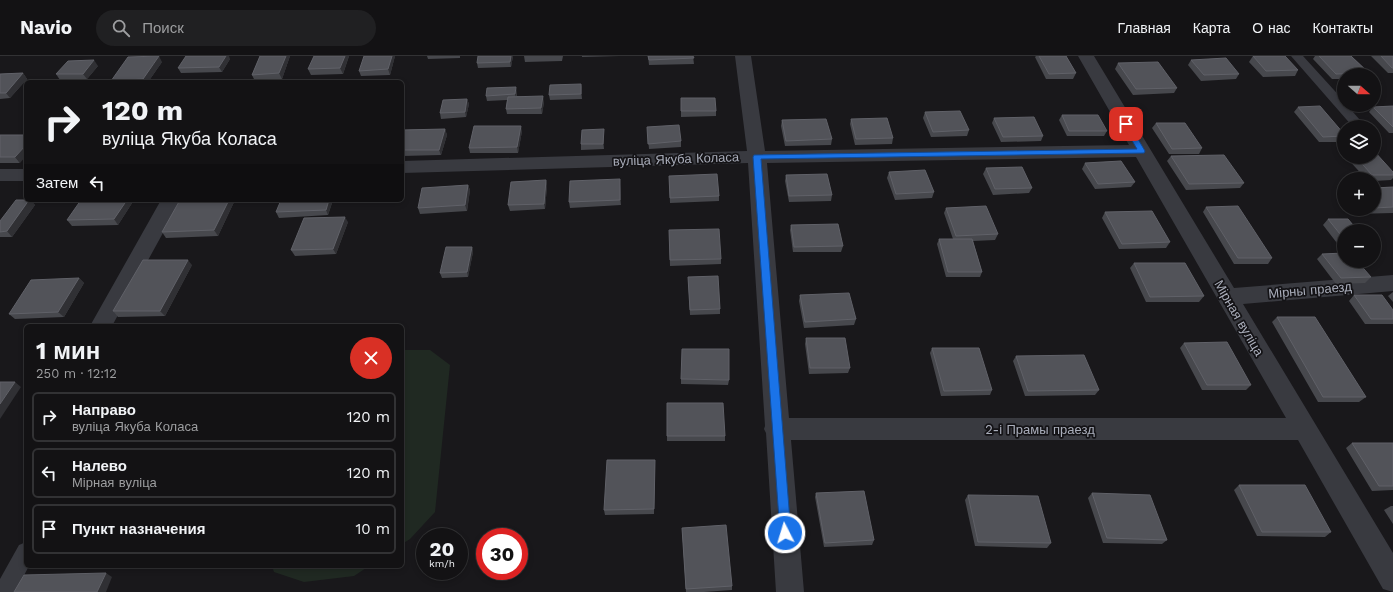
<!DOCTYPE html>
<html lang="ru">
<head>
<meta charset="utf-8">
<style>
	body { margin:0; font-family:"Work Sans",sans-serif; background:#202022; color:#f1f3f6; height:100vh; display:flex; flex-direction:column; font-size:15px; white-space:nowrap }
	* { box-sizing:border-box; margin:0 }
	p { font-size:13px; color:#9d9ea0 }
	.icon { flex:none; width:22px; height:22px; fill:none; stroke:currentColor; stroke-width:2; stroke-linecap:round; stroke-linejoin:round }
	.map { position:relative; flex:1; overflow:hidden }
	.drawer { position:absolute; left:24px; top:268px; width:380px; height:244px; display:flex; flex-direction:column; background:#131214; border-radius:6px; box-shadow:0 2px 6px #0003,0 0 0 1px #323234 }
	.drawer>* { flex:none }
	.guide { position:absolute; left:24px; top:24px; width:380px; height:122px; border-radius:6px; box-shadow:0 2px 6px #0003,0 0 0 1px #323234; background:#131214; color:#f1f3f6; overflow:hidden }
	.needle { width:26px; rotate:111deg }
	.tools { position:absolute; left:1337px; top:12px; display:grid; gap:8px }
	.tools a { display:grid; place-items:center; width:44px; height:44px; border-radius:50%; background:#131214; box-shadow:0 2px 6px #0003,0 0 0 1px #323234; font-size:20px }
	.speed { position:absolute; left:416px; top:472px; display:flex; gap:8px; font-size:20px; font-weight:700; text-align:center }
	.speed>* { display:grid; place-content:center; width:52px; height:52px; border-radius:50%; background:#131214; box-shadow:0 2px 6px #0003,0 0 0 1px #323234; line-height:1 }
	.speed small { font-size:10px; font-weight:400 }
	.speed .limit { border:6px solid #d22; background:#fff; color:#111 }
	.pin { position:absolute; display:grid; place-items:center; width:34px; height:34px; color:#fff; margin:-17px; border-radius:8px; box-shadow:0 2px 6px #0006 }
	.me { position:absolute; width:44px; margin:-22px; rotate:355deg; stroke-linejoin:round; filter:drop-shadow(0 0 3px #0008) }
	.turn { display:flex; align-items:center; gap:14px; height:84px; padding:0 12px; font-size:18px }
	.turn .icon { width:52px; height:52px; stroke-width:2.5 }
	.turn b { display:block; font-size:28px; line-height:34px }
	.then { display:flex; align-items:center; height:38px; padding:0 12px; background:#0003; gap:8px; font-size:15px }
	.round { display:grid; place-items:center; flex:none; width:42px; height:42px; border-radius:21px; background:#202022 }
	.summary { display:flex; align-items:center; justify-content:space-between; height:68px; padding:0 12px }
	h1 { font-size:24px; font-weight:700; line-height:30px }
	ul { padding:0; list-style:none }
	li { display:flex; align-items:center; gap:12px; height:50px; margin:0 8px 6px; padding:0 4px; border:2px solid #323234; border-radius:6px }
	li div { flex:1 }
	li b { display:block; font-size:15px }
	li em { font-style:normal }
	header { display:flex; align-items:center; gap:24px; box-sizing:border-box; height:56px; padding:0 20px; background:#131214; border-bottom:1px solid #323234 }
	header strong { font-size:19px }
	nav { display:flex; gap:22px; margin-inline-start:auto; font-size:14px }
	.search { width:280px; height:36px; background:#202022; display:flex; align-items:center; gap:10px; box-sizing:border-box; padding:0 14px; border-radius:22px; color:#9d9ea0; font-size:15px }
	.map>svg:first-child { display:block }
	.green { fill:#202922 }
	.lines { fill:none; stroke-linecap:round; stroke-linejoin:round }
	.service { fill:#393a40; fill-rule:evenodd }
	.minor { fill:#393a40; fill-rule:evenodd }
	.wall { fill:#47484d }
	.shaded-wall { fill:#303034 }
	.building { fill:#525359; stroke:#606168 }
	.route { fill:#1a73e8; stroke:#114b97 }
	.labels { text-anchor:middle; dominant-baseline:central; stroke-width:3.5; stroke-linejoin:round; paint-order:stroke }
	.street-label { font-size:13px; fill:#aaaebb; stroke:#141316 }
</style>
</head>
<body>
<header>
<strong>Navio</strong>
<div class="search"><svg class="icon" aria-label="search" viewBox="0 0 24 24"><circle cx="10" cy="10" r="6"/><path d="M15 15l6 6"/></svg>Поиск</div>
<nav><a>Главная</a><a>Карта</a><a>О нас</a><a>Контакты</a></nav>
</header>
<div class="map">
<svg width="1393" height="536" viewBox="0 0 1393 536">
	<rect width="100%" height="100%" fill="#19181b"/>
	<path class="green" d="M402 294H430L450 309 435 456 410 483 402 488Z
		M272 510H369L354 520 304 526 274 516Z"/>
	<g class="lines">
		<path class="service" d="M1291 0H1303L1344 45V49H1347L1366 71H1353Z
			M26 486V510H29L15 536H0V523L19 489Z"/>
		<path class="minor" d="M735 0H751L765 95 1129 89 1078 0H1094L1234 232 1393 219V235L1243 248 1393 497V536L1383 533 1298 384H791L804 536H776L766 377 764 373 765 370 748 107 402 117V105L747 95ZM1136 101 1286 362H789L767 107Z
			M0 113H26V125H0Z
			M161 144H181L112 270H90Z"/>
	</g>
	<path class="wall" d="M260 0H290L282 23 255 25 252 19Z
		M349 0 343 18 311 19 308 13Z
		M395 0 390 19 361 20 359 15Z
		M427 0H460V2L428 3Z
		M513 0 511 11 478 12 477 7Z
		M524 0H563L562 5 525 6Z
		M582 0H619L582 1Z
		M648 0H693L694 8 649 9Z
		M1036 0H1066L1076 17 1073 23H1046L1035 1Z
		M1253 0 1298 14 1295 20 1263 21 1249 6Z
		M1315 0H1351L1369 17 1367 19H1344V23H1332L1313 3Z
		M1371 0H1393V17H1388Z
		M230 3 222 16 181 17 178 12Z
		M1191 4 1239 18 1236 23 1201 25 1188 9Z
		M162 6 148 26H112L111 25Z
		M1118 7 1177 32 1174 37 1133 39 1115 13Z
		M98 10 87 23 60 24 56 18Z
		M23 17 27 23 10 42 0 43V18Z
		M581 28 582 33V43L550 44 549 39Z
		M517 36V40L544 46 542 58H507L506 53 507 44 487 45 486 40Z
		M681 42 716 55V60L681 61Z
		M467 43 469 48 466 61 441 63 440 57Z
		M1393 50V77H1389L1369 56 1373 51Z
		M1298 51 1344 80V83L1342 86H1319L1294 56Z
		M925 56 969 74 967 80 931 81 923 62Z
		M1062 59 1107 75 1104 80H1067L1059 64Z
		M994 62 1043 80 1041 85 1001 86 992 67Z
		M851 63 893 82 892 88 855 89 850 68Z
		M782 64 832 83 831 89 785 90 781 70Z
		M1156 67 1202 92 1199 98H1169L1152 72Z
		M647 71 681 85V91L649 93Z
		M445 73 447 79 441 99 402 100V74Z
		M604 73V93L581 94V88Z
		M522 75 518 97H470L469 92Z
		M0 79 20 107H0Z
		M1344 87V98L1339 93Z
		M1171 100 1244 127 1240 132 1186 134 1167 105Z
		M1346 101H1374L1393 116V122L1391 124 1374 125V123H1366Z
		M1085 107 1135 126 1131 131 1095 133 1082 113Z
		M986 112 1032 132 1029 137 993 139 983 118Z
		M889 116 934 136 932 142 895 144 887 122Z
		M786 119 832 139 831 145 789 146 785 125Z
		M669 120 719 140V145L670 147Z
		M546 124 547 130 545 153 510 155 508 149Z
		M620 128 621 149 570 152 569 146Z
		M468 129 470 134 467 155 420 158 418 152Z
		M1393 131V157L1353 158 1349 153H1374V132Z
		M1342 133H1344V147L1337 138Z
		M26 144H30L35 149 12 181H0V165Z
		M134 144 118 169 72 170 67 164Z
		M235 144 218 180 166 182 162 176Z
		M333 144 328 159 279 162 276 156Z
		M1206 151 1272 202 1268 208H1234L1203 156Z
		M946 152 998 178 995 184 973 185 982 216 980 221H946L937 188 939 183H953L944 157Z
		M1105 156 1170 186 1166 192 1119 193 1102 162Z
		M1328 163 1344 175V190L1340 191 1323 169Z
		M348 166 336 198 295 200 291 194Z
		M791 169 843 190 841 196H793L790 174Z
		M669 174 721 203V208L670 210Z
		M472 191 473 196 468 221 442 222 440 217Z
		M1322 198 1371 221 1365 227 1336 228 1317 203Z
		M1134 207 1204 240 1199 246H1146L1130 212Z
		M192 209 165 260 118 261 113 255Z
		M688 221 720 253V258L690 259Z
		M79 222 84 227 64 261 15 263 9 258Z
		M1393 236V246L1388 240Z
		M800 239 856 263 854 269 804 272 799 245Z
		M1354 239 1393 254V268H1365L1349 245Z
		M1277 261 1366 341 1359 346H1318L1272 266Z
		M806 282 850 312 848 317 809 318 805 288Z
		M1184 287 1251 329 1246 334H1202L1180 292Z
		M932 292 992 334 990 339 941 340 930 297Z
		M1016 300 1099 334 1095 339 1025 340 1013 305Z
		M681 323 729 324 728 329 681 328Z
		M667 380H725V385H667Z
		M1352 387H1393V434L1372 435 1346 392Z
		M655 408 654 458 605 459 604 454Z
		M1239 429 1331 476 1325 481 1257 480 1234 434Z
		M816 437 874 484 872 489 824 491 815 441Z
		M1092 437 1167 484 1162 488 1103 487 1088 442Z
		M968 439 1051 487 1047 492 975 490 965 444Z
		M1391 450H1393V468L1384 454Z
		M682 472 732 530V534L704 536H686Z"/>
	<path class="shaded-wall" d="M159 0 162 6 148 26H145L143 23Z
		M226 0H229L230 3 222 16 219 11Z
		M286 0H290L282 23 279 17Z
		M345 0H349L343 18 340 12Z
		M392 0H395L390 19 388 13Z
		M511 0H513L511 11 510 6Z
		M94 4 98 10 87 23 83 18Z
		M23 17 27 23 10 42 6 37Z
		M581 28 582 33V43L581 38Z
		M516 31 517 36 516 44 515 38Z
		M543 40 544 46 542 58 541 52Z
		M467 43 469 48 466 61 465 56Z
		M521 70 522 75 518 97 517 91Z
		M445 73 447 79 441 99 439 94Z
		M604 73V93L603 88Z
		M26 89V100L20 107 15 101Z
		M620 123V128L621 149 620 144Z
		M546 124 547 130 545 153 544 148Z
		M468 129 470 134 467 155 465 149Z
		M29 144H30L35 149 12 181 7 175Z
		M127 144H134L118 169 114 163Z
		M229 144H235L218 180 214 174Z
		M329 144H333L328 159 326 154Z
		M345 161 348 166 336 198 333 193Z
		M472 191 473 196 468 221 467 216Z
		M188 204 192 209 165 260 160 255Z
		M79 222 84 227 64 261 58 256Z
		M15 326 21 331 0 363V348Z
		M106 517 112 521 106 536H97Z"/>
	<path class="building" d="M159 0 143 23 111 25 128 1Z
		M186 0H226L219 11 178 12Z
		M260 0H286L279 17 252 19Z
		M314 0H345L340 12 308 13Z
		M364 0H392L388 13 359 15Z
		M478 0H511L510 6 477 7Z
		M648 0H693L694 2 649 4Z
		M1039 0H1066L1076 17 1049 18Z
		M1253 0H1285L1298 14 1266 15Z
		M1319 0H1351L1369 17 1336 18Z
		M1381 0H1393V12H1392Z
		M1226 2 1239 18 1204 19 1191 4Z
		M94 4 83 18H56L68 5Z
		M1158 6 1177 32 1136 33 1118 7Z
		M23 17 6 37H0V18Z
		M581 28V38L549 39 550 29Z
		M516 31 515 38 486 40 487 32Z
		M543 40 541 52 506 53 508 41Z
		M681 42H715L716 55H681Z
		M467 43 465 56 440 57 443 44Z
		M1320 50 1344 78V80L1323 81 1298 51Z
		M1393 50V71L1373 51Z
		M960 55 969 74 933 76 925 56Z
		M1062 59H1098L1107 75H1069Z
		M1034 61 1043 80 1003 81 994 62Z
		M887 62 893 82 856 83 851 63Z
		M826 63 832 83 786 85 782 64Z
		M1156 67H1185L1202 92 1172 93Z
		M679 69 681 85 648 88 647 71Z
		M474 70H521L517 91 469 92Z
		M445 73 439 94H402V74Z
		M604 73 603 88H581L582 74Z
		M0 79H26V89L15 101H0Z
		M1374 95 1393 116V119H1372L1356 101H1374Z
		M1224 99 1244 127 1189 128 1171 100Z
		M1121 105 1135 126 1098 128 1085 107Z
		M1022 111 1032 132 995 133 986 112Z
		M925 114 934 136 896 138 889 116Z
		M717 118 719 140 670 142 669 120Z
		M827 118 832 139 789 140 786 119Z
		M620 123V144L569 146 570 125Z
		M546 124 544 148 508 149 511 126Z
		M468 129 465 149 418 152 422 132Z
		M1393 131V151L1374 152V132Z
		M16 144H29L7 175 0 176V165Z
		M81 144H127L114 163 67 164Z
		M180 144H229L214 174 162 176Z
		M281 144H329L326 154 276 156Z
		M986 150 998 178 956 180 946 152Z
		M1238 150 1272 202H1238L1206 151Z
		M1152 155 1170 186 1122 188 1105 156Z
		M345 161 333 193 291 194 304 162Z
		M1328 163H1348L1358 175H1344V183Z
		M838 168 843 190 794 191 791 169Z
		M719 173 721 203 670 204 669 174Z
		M939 183H972L982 216H948Z
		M446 191H472L467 216 440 217Z
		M1344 197V205H1357L1371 221 1341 222 1322 198Z
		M143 204H188L160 255H113Z
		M1134 207H1185L1204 240 1150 241Z
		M718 220 720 253 690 254 688 221Z
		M79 222 58 256 9 258 31 224Z
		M849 237 856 263 805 266 800 239Z
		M1354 239H1382L1393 254V263H1371Z
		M1277 261H1315L1366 341H1323Z
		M806 282H845L850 312H810Z
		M1227 286 1251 329H1207L1184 287Z
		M932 292H979L992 334 944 335Z
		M682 293H729V324L681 323Z
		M1084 299 1099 334 1028 335 1016 300Z
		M0 326H15L0 348Z
		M667 347H723L725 380H667Z
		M1352 387H1393V430H1379Z
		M607 404H655L654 453 604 454Z
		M1239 429H1305L1331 476H1262Z
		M864 435 874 484 825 487 816 437Z
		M1092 437 1150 439 1167 484 1107 482Z
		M968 439 1038 440 1051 487 978 486Z
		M726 469 732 530 686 533 682 472Z
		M106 517 97 536H14L24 519Z"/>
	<path class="route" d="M1123 66H1128L1145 95 1144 97 761 103 791 477 789 480 785 482 781 480 780 477 753 101 754 99 1137 93 1122 68Z"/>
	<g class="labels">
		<g class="street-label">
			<text transform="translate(676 103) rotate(-2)">вуліца Якуба Коласа</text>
			<text transform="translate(1310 234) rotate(-5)">Мірны праезд</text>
			<text transform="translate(1239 262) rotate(60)">Мірная вуліца</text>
			<text x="1040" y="373">2-і Прамы праезд</text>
		</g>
	</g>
</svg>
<div class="tools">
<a><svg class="needle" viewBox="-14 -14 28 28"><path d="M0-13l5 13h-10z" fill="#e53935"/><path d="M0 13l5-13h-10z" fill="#9d9ea0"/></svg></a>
<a><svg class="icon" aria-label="layers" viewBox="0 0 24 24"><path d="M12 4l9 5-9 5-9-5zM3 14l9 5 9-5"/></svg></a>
<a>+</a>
<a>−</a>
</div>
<div class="speed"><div>20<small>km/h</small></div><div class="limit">30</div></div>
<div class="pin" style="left:1126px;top:68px;background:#d93025"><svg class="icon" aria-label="arrive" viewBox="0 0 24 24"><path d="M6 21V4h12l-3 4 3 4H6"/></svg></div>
<svg class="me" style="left:785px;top:477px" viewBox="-20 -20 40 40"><circle r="17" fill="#1a73e8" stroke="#fff" stroke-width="3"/><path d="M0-11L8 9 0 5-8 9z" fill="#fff"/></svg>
<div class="guide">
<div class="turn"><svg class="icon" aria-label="right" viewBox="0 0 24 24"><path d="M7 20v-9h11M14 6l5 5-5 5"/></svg><div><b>120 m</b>вуліца Якуба Коласа</div></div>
<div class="then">Затем<svg class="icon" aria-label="left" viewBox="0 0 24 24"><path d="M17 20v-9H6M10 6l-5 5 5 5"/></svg></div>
</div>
<section class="drawer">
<div class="summary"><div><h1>1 мин</h1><p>250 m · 12:12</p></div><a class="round" style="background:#d93025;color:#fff"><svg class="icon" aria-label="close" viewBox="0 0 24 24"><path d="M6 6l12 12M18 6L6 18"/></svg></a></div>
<ul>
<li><svg class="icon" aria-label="right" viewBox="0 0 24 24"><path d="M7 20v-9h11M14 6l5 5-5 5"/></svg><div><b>Направо</b><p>вуліца Якуба Коласа</p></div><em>120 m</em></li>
<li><svg class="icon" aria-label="left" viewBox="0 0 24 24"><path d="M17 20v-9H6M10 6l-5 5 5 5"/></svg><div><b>Налево</b><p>Мірная вуліца</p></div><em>120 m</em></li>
<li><svg class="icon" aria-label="arrive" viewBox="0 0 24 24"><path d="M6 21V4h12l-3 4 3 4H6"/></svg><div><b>Пункт назначения</b></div><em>10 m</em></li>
</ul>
</section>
</div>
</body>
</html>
